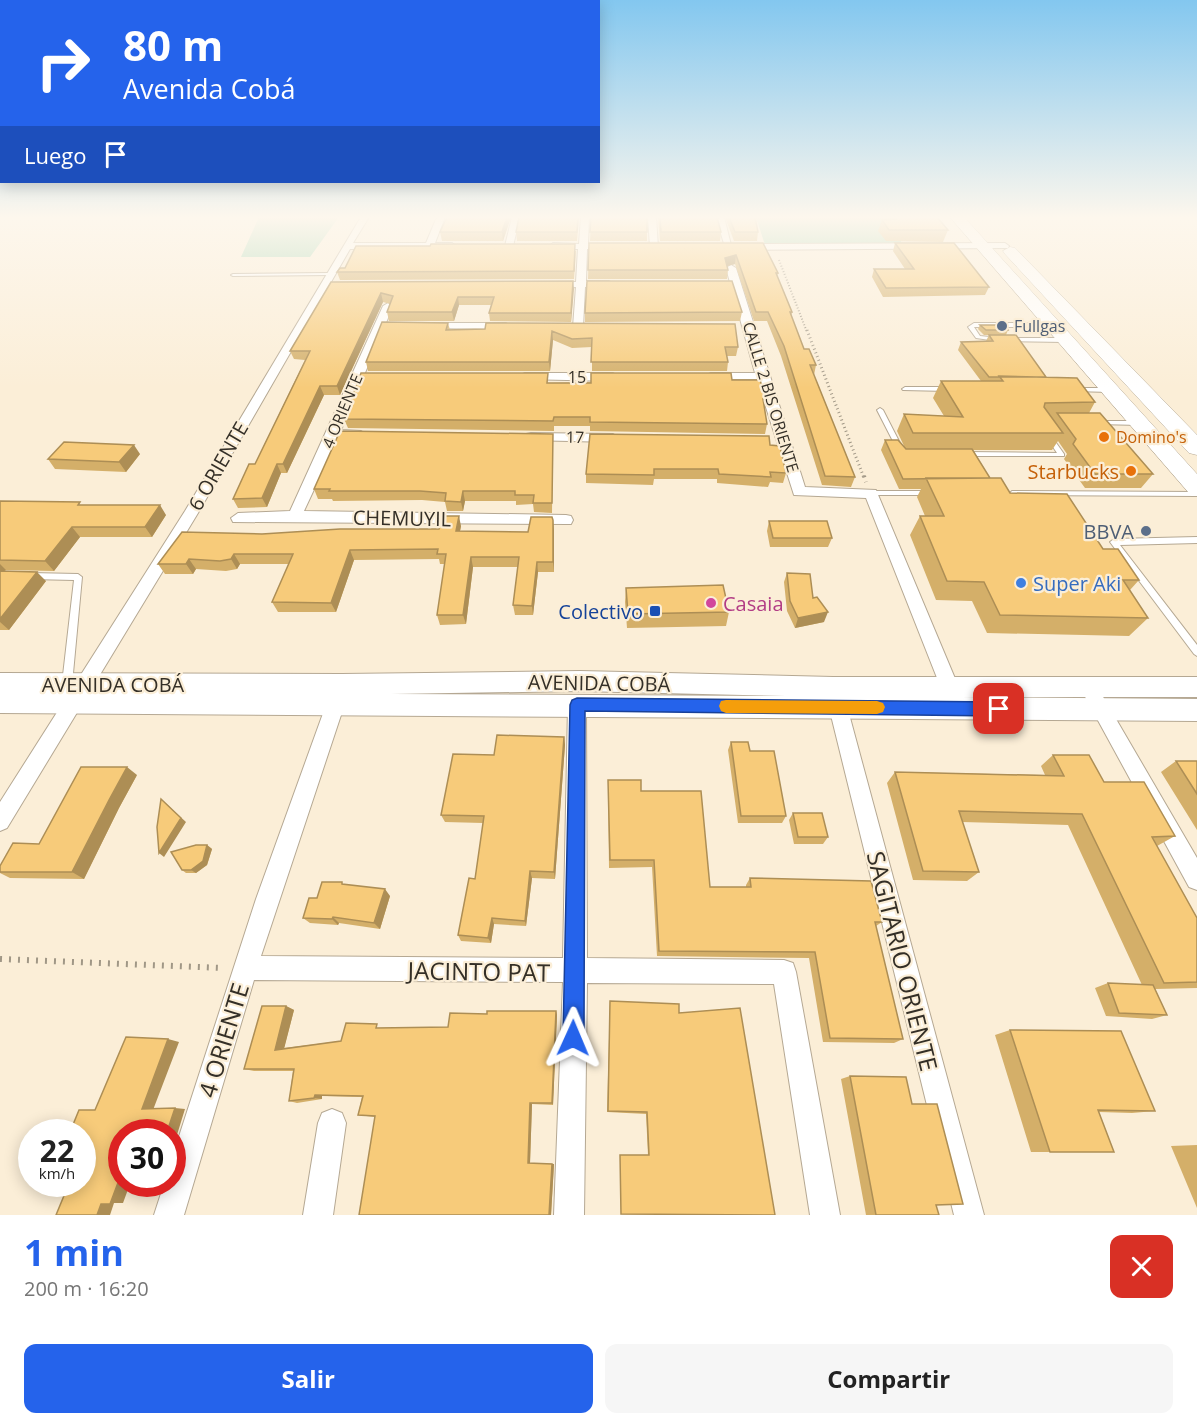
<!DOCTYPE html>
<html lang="es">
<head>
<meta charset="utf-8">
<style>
	body { margin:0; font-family:"Open Sans",sans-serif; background:#f6f6f6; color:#222; height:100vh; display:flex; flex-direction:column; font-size:22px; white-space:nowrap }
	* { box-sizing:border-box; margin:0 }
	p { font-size:20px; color:#767676 }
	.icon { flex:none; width:33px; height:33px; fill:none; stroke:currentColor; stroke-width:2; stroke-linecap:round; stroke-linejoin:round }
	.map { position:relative; height:1215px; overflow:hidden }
	.drawer { display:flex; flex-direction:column; background:#fff; flex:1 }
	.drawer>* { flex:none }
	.guide { position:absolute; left:0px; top:0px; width:600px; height:183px; box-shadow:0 3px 15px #0003; background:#2563eb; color:#fff; overflow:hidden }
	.speed { position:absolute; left:18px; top:1119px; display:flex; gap:12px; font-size:30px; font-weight:700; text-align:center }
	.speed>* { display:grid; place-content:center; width:78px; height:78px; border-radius:50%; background:#fff; box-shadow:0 3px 15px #0003; line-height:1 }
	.speed small { font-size:15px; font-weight:400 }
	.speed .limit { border:9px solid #d22; background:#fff; color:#111 }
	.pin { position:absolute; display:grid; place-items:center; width:51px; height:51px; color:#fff; margin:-26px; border-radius:12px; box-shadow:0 3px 9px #0006 }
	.me { position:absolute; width:66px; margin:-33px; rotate:1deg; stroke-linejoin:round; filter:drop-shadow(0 0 4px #0008) }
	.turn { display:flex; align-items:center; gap:21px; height:126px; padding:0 24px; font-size:27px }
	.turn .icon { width:78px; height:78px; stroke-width:2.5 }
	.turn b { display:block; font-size:42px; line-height:51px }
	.then { display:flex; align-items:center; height:57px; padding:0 24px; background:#0003; gap:12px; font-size:22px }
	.round { display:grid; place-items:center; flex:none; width:63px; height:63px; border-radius:12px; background:#f6f6f6 }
	.summary { display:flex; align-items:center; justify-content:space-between; height:102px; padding:0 24px }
	h1 { font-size:36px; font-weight:700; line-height:45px; color:#2563eb }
	.action { display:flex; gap:12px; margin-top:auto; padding:12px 24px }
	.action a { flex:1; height:69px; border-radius:12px; background:#2563eb; color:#fff; font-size:24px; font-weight:700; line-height:69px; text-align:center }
	.action a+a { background:#f6f6f6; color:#222 }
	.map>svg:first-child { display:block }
	.green { fill:#9dd4b2 }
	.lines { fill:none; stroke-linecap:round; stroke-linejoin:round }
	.service-casing { stroke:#b5a893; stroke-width:2 }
	.minor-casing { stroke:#b5a893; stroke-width:2 }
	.secondary-casing { stroke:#b5a893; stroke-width:2 }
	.trunk-casing { stroke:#b5a893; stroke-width:1 }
	.path-far3 { stroke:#a09786; stroke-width:2; stroke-dasharray:1 2; stroke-linecap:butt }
	.path-far2 { stroke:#a09786; stroke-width:3; stroke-dasharray:1 3; stroke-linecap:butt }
	.path-far1 { stroke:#a09786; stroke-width:4; stroke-dasharray:1.5 4.5; stroke-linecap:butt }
	.path { stroke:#a09786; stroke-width:6; stroke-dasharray:2 7; stroke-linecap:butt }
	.service { fill:#fff; fill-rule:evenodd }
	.minor { fill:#fff; fill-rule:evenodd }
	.secondary { fill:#fff; fill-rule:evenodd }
	.trunk { fill:#fff; fill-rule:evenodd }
	.wall { fill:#d4af69 }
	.shaded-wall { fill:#ad8e55 }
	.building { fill:#f7cb7a; stroke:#ad8e55; stroke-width:1.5 }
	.route { fill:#2563eb; stroke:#184099; stroke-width:1.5 }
	.slow { fill:#f59e0b }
	.service-dot { fill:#5c6f8a; stroke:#fbeed7; stroke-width:2 }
	.food-dot { fill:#e8710a; stroke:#fbeed7; stroke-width:2 }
	.shop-dot { fill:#3f7fe0; stroke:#fbeed7; stroke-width:2 }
	.hotel-dot { fill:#d1479c; stroke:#fbeed7; stroke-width:2 }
	.transit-dot { fill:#1a4fb4; stroke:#fbeed7; stroke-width:2 }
	.labels { text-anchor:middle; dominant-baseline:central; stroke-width:4.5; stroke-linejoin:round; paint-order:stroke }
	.far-service-label { font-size:16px; fill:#4e5e75; stroke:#fbeed7; text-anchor:start }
	.far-street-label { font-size:16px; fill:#342f27; stroke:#fbeed7 }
	.far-food-label { font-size:16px; fill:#c56008; stroke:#fbeed7; text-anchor:start }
	.street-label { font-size:20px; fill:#342f27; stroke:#fbeed7 }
	.food-label { font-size:20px; fill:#c56008; stroke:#fbeed7; text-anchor:end }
	.service-label { font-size:20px; fill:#4e5e75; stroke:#fbeed7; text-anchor:end }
	.shop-label { font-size:20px; fill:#366cbe; stroke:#fbeed7; text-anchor:start }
	.hotel-label { font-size:20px; fill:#b23c85; stroke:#fbeed7; text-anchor:start }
	.transit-label { font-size:20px; fill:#164399; stroke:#fbeed7; text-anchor:end }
	.near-street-label { font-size:24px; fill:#342f27; stroke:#fbeed7 }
</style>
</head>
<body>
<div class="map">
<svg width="1197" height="1215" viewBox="0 0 1197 1215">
	<rect width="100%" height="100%" fill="#fbeed7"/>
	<path class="green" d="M259 217H339L310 257H241Z
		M756 217H882L903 244 765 245Z"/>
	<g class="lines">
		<defs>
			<path id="service" d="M330 273 332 274V275L233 276 231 275 233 274Z
				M974 323H1052L1055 325 1052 327H974L980 336 999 338 1000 339 997 341 976 338 968 327Z
				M1007 338H1065L1068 340 1065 342 1009 341 1006 339Z
				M905 387H948L951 389 948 391 903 390 902 389Z
				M1075 388H1110L1113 390 1110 392 1073 391 1072 390Z
				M880 408 883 410 903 449 902 450 900 451 897 449 877 410Z
				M1099 421H1140L1143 423 1140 425 1097 424 1096 423Z
				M1050 436 1052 437 1064 454V456H964L961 454 964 452 1057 453 1047 438Z
				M869 491H930L934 493 930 495H869L867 493Z
				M1012 491 1197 492V496L1014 495H1012L1010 493Z
				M1197 537V543L1120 545 1197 645V656L1194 654 1110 542 1114 539Z
				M30 573 78 574 82 577 72 684 70 687 67 688 64 687 62 684 74 580 30 579 26 576Z"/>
			<path id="minor" d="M361 217H369L353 243H426L437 217H445L435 243H452L456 246 452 249H350L198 513 7 828 0 831V802L185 511Z
				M512 217H520L513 246 509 249 505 246Z
				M581 217H589L588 244H611L615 247 611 250 587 249 586 281H609L614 284 609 287H585L583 327 578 330 573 327 576 287 551 288 546 285 551 282H576L578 249H553L549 246 553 243 579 244Z
				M648 217H656L658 247 654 250 650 247Z
				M716 217H724L732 249 725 247Z
				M1005 243 1009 246 1008 248 742 250 738 247 742 244Z
				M731 265 736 268 805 487 876 490 959 688 956 693 950 696 944 693 941 688 866 498 794 495 757 379H711L705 376 711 373H755L726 268Z
				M388 303 393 306 341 430 361 431 367 435 361 439 338 438 304 511 566 515 571 516 573 520 571 524 233 522 231 518 238 513 290 511 383 306Z
				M427 323H506L511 326 506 329 423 328 422 326Z
				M525 373H613L619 377 613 381 521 379V375Z
				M531 433 613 434 619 438 613 442 526 440 525 437 526 434Z
				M1089 680 1095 683 1197 858V890L1189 887 1083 693 1080 688 1083 683Z
				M339 686 345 688 348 694 261 956 563 958 568 705 570 699 577 697 584 699 586 705 587 958 784 960 793 963 796 972 840 1215H810L774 984 587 983 584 1215H554L563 982 254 980 184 1215H154L164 1184H172V1158L256 899 330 694 333 688Z
				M836 691 843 693 845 699 984 1215H954L827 699 829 693Z
				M332 1109 342 1113 346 1123 333 1215H303L318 1123 322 1113Z"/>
			<path id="secondary" d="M580 671 833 677H1197V697H960L1197 699V721L0 713V673L342 674ZM580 691 786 696 391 694Z"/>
			<path id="trunk" d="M950 217H964L1197 474V495L1189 493Z
				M1010 247 1015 248 1197 435V455L1189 453 1005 254 1003 251Z"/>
		</defs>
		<use href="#service" class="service-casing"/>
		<use href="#minor" class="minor-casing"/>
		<use href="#secondary" class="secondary-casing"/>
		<use href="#trunk" class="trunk-casing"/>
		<path class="path-far3" d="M779 260 807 332"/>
		<path class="path-far2" d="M807 330 864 478"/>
		<path class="path-far1" d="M864 476 866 482"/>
		<path class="path" d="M0 959 224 968"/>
		<use href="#service" class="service"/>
		<use href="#minor" class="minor"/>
		<use href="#secondary" class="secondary"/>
		<use href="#trunk" class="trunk"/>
	</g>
	<path class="wall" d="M447 217H511L503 241H442L440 232Z
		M519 217H579L577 241H517L516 232Z
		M591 217 647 232V241H590Z
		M658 217H717L721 232 720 241H660Z
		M725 217H755L758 232 757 241H734Z
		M884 217H937L948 230 943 242 886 241 878 231 882 220H886Z
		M589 243H763L778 273 777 276 792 312 791 317 804 349 816 365 814 375 855 477 851 487 822 485 781 356 767 321H754L735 264 727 266 728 270 727 279H588Z
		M895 243 989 287 985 295 883 297 872 277 874 269H905L893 251Z
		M576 251 574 279 340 280 337 272 345 268Z
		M573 281 571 322 490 321 489 313 491 305H459L454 321H389L387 312 390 304 383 302 340 395H324L287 473H281L267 507 238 508 233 499 255 464 305 360 294 359 290 351 331 282Z
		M742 312 740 321 585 322V313Z
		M448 323 450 330 485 329 486 323 738 347 736 356H727L728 362 727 371H592V347L572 348 553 340 550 371H368L366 362Z
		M980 325 1008 330 1006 335H984L978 329Z
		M989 335 1046 377 1095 402 1089 413 1153 474 1141 488H1085L1064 459 1067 454 1058 441 1052 450H973L990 478 1010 493 1103 549 1139 580 1130 590 1148 618 1129 636 987 633 972 601 936 600 910 535 920 516H925L917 497 921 489H899L881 450 885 440 904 446 897 431 904 414 944 416 933 398 941 381H981L958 350 961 342 986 341Z
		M732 380 766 399 764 405 767 424 765 434 590 431V426H554V431L348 428 344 419 548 383Z
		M553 434 552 513 534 512 533 504 516 505V501H465L463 511H447L445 502 422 500 333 501 332 499H318L314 489Z
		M770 445 786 473 783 483 770 482 768 487 717 483V479H654L653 485 586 483V474Z
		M140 454 126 472 55 469 48 459Z
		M0 501 82 505 166 515 152 537H80L54 571 6 570 4 571 46 581 9 630H0Z
		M553 520 554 572H538L533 615H515L513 605 518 567H473L466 624 440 625 437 615 445 564H440L439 559 354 560 336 612H278L272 602 289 564H240L237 569 226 571 196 569 193 574H165L158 564 262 534 439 529 461 526 460 531 528 532Z
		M769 521 832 538 828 547H770L767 531Z
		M787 573 813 598 824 622 795 628 787 611 784 582Z
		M626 588 729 612 726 626 627 628 625 602Z
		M564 737 565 745 555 879 532 878 526 926 494 924 491 943 461 941 458 935 475 879 483 823 445 822 441 815 494 755Z
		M731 742 750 751 786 816 782 823H738L728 750Z
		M1053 755 1104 782 1175 836 1157 846 1197 918V988L1155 989 1167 1015 1152 1019 1106 1016 1095 988 1108 983 1142 985 1068 825 962 822 979 872 967 881 913 880 887 783 895 772 1045 775 1041 766Z
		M1176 761H1197V830L1161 772Z
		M137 775 119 808 84 879 10 878 0 873V866L39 844Z
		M608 789 641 791 710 887H746V885L750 878 882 922 876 926 903 1039 894 1043 823 1042 809 958 657 956 652 867 609 868Z
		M793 813 828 837 823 844H794L789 820Z
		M207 845 212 849 207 865 196 873H186L182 870Z
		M344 884 390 896 380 929 339 923 338 925 310 923 303 918 317 898Z
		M610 1001 679 1013 740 1008 621 1214 620 1156 648 1155 646 1114 607 1112Z
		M286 1006 294 1010 284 1048 341 1041 383 1028 448 1027 487 1014 556 1011 557 1015 553 1105 532 1104 530 1163 554 1164 551 1215 375 1117 358 1115 362 1097 322 1096V1099L297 1103 289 1101 293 1071H254L244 1069Z
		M1010 1030 1155 1111 1132 1113 1099 1112 1114 1152H1031L995 1035Z
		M850 1076 939 1215H866L841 1079Z
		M1197 1145V1208L1171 1146Z"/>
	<path class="shaded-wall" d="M507 217H511L503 241 502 232Z
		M736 255 735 264 724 267 725 258Z
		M573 281 574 289 571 322V313Z
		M381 293 383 302 340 395 337 386Z
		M458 297 459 305 454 321 452 312Z
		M552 331 553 340 550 371 549 362Z
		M320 386 324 395 287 473 283 464Z
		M134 445 140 454 126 472 119 462Z
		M277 464 281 473 267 507 262 498Z
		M463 491 465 501 463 511 461 502Z
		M160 505 166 515 152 537 145 527Z
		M459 516 461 526 458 541 456 531Z
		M553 520 554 530V572L553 562Z
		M72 527 80 537 54 571 45 561Z
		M350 550 354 560 336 612 331 603Z
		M234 554 240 564 237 569 231 559Z
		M471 557 473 567 466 624 463 615Z
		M189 559 196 569 193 574 186 564Z
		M537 562 538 572 533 615 532 606Z
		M0 564 6 570 0 573Z
		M37 572 46 581 9 630 0 622V619Z
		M828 612 824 622 795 628 798 618Z
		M564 737 565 745 555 879 554 872Z
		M127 767 137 775 119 808 84 879 72 872 109 800Z
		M161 799 186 822 164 857 159 853Z
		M207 845 212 849 207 865 196 873 191 870Z
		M530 871 532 878 526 926 525 921Z
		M385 889 390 896 380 929 374 923Z
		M333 917 339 923 338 925 332 919Z
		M492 918 494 924 491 943 488 938Z
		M286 1006 294 1010 283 1053 275 1050Z
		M556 1011 557 1015 553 1105 552 1103Z
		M168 1039 179 1042 153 1110 142 1109Z
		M315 1095 322 1096V1099L314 1098Z
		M530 1103 532 1104 530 1163H528Z
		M175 1108 185 1109 172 1151V1132H167Z
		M552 1164H554L551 1215H549Z
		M122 1172V1184H130L123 1203H114L110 1215H97L101 1204Z"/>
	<path class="building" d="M447 217H507L502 232H440Z
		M519 217H578L577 232H516Z
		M591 217H647V232H590Z
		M660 217H717L721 232H661Z
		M729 217H755L758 232H735Z
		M895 217H937L948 230H889L882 220 896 219Z
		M589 243H763L778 273H776L792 312H790L804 349H809L816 365H810L855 477 825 476 784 346 768 312H756L736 255 725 258 728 270H588Z
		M895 243H954L989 287 886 288 874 269H914Z
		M431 244H575L574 271 337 272 340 268H345L356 246H430Z
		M573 281 571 313H489L494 297H458L452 312H387L393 296 381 293 337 386H320L283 464H277L262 498 233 499 249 464H255L310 351H290L331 282Z
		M587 281H732L742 312 585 313Z
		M382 322 448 323 446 330 485 329 486 323 735 324 738 347H725L728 362H591L592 338 572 339 552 331 549 362H366Z
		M980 325H1005L1008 330H986Z
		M989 335H1016L1046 377H989L961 342 993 341Z
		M361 373H548L547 383H591V373H731L732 380H760L766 399H763L767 424 590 422V417H554L553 421 344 419Z
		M999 376 1077 378 1095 402 1045 403 1044 407 1063 433H913L904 414 963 417 941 381H1003Z
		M1057 413H1100L1153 474H1095L1073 444 1076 439Z
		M340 431 553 434 552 503H533L534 495H515V491H463L461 502 445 501 446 493 420 491H329L330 489H314Z
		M590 434 769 436 770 445 780 446 786 473 770 472 771 477 719 474 718 469H654V475L586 474Z
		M885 440H898L906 449H972L990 478 903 479Z
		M64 442 134 445 119 462 48 459Z
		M926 478H1001L1010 493 1067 494 1103 549H1118L1139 580H1123L1148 618 1000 615 984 582 947 581 920 516H944Z
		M0 501 80 502 78 505H160L145 527H72L45 561 0 560Z
		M441 516H459L456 531 528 532 531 517H552L553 520V562H537L532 606 513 605 519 557H471L463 615H437L446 554H437L438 549 350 550 331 603 272 602 293 554H234L231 559 220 561 189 559 186 564H158L182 532 262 534 340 529H439Z
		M769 521H827L832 538H773Z
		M0 571 37 572 0 619Z
		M787 573 810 574 813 598 817 597 828 612 798 618 790 601Z
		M723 585 729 612 628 614 626 588Z
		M497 735 564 737 554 872 530 871 525 921 492 918 488 938 458 935 469 878 475 879 484 816 441 815 453 754 494 755Z
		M731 742H748L750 751H774L786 816H741Z
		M1053 755H1089L1104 782H1144L1175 836 1152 837 1197 918V982L1164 983 1082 814 959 811 979 872 923 871 895 772 1064 776Z
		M1176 761H1197V794Z
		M81 767H127L109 800 72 872H0V866L13 843 39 844Z
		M608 780H641V791H701L710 887H751L750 878 871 881 882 922H875L903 1039 830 1038 815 952 659 951 654 860H610Z
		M161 799 181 818 159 853 157 827Z
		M793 813H822L828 837H798Z
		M196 845H207L203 861 191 870H182L171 852Z
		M322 882H342V884L385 889 374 923 333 917 332 919 303 918 309 898H317Z
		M1108 983 1153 985 1167 1015 1119 1013Z
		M610 1001 679 1004V1013L740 1008 775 1215 621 1214 620 1155H649L647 1112 608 1111Z
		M262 1006H286L275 1050 341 1041 346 1023 377 1024 376 1028 448 1027 450 1013 487 1014V1011H556L552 1103H530L528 1163 552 1164 549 1215H359L375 1116 358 1115 363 1096 315 1095 314 1098 289 1101 294 1069H244Z
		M1010 1030 1121 1031 1155 1111 1098 1110 1114 1152H1050Z
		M126 1037 168 1039 142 1109 175 1108 167 1132H122V1172L110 1204H101L97 1215H56L68 1186 48 1187 50 1184H82V1132H70L79 1110H95Z
		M850 1076 906 1077 912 1104H937L963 1204 936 1205 939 1215H876Z"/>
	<linearGradient id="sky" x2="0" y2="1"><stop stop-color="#83c7ef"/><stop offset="0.56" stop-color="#fdf7ed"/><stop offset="1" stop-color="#fdf7ed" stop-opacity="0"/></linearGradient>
	<rect width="1197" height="388" fill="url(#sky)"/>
	<path class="route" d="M577 698 999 702 1004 704 1006 709 1004 714 999 716 585 711 584 1038 581 1046 573 1049 566 1046 563 1038 570 705 572 700Z"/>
	<path class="slow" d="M726 700 877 701 883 703 885 707 883 712 877 714 726 713 721 711 719 706 721 701Z"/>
	<g class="service-dot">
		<circle cx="1002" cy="326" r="6"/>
		<circle cx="1146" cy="531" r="6"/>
	</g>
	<g class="food-dot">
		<circle cx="1104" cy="437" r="6"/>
		<circle cx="1131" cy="471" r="6"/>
	</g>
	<circle class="shop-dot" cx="1021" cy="583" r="6"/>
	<circle class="hotel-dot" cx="711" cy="603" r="6"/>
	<rect class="transit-dot" x="649" y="605" width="12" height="12" rx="3"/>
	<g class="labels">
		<g class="far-service-label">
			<text x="1014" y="326">Fullgas</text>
		</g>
		<g class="far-street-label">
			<text x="577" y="377">15</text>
			<text transform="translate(771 397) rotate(73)">CALLE 2 BIS ORIENTE</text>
			<text transform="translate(342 411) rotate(-67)">4 ORIENTE</text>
			<text transform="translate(575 437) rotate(1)">17</text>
		</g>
		<g class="far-food-label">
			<text x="1116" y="437">Domino's</text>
		</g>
		<g class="street-label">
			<text transform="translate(218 466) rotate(-60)">6 ORIENTE</text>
			<text transform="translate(402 518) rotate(1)">CHEMUYIL</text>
			<text transform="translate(599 683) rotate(1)">AVENIDA COBÁ</text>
			<text x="113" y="684">AVENIDA COBÁ</text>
		</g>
		<g class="food-label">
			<text x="1119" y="471">Starbucks</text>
		</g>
		<g class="service-label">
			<text x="1134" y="531">BBVA</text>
		</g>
		<g class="shop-label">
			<text x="1033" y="583">Super Aki</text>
		</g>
		<g class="hotel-label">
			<text x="723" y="603">Casaia</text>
		</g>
		<g class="transit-label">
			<text x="643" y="611">Colectivo</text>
		</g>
		<g class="near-street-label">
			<text transform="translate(903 961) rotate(76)">SAGITARIO ORIENTE</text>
			<text transform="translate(479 971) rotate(1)">JACINTO PAT</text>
			<text transform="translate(223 1040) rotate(-73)">4 ORIENTE</text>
		</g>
	</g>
</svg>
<div class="speed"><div>22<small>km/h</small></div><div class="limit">30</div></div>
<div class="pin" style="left:999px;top:709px;background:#d93025"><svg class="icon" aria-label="arrive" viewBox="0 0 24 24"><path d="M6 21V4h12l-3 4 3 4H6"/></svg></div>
<svg class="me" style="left:573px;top:1038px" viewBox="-20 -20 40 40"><path d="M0-17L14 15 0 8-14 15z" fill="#2563eb" stroke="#fff" stroke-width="4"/></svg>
<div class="guide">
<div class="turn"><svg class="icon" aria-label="right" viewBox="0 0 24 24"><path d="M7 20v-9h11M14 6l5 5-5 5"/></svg><div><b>80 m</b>Avenida Cobá</div></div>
<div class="then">Luego<svg class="icon" aria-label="arrive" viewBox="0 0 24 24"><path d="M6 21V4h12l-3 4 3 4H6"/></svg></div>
</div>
</div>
<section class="drawer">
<div class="summary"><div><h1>1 min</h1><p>200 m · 16:20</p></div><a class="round" style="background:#d93025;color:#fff"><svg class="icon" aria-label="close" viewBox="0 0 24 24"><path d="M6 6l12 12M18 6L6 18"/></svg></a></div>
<div class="action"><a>Salir</a><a>Compartir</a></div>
</section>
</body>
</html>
